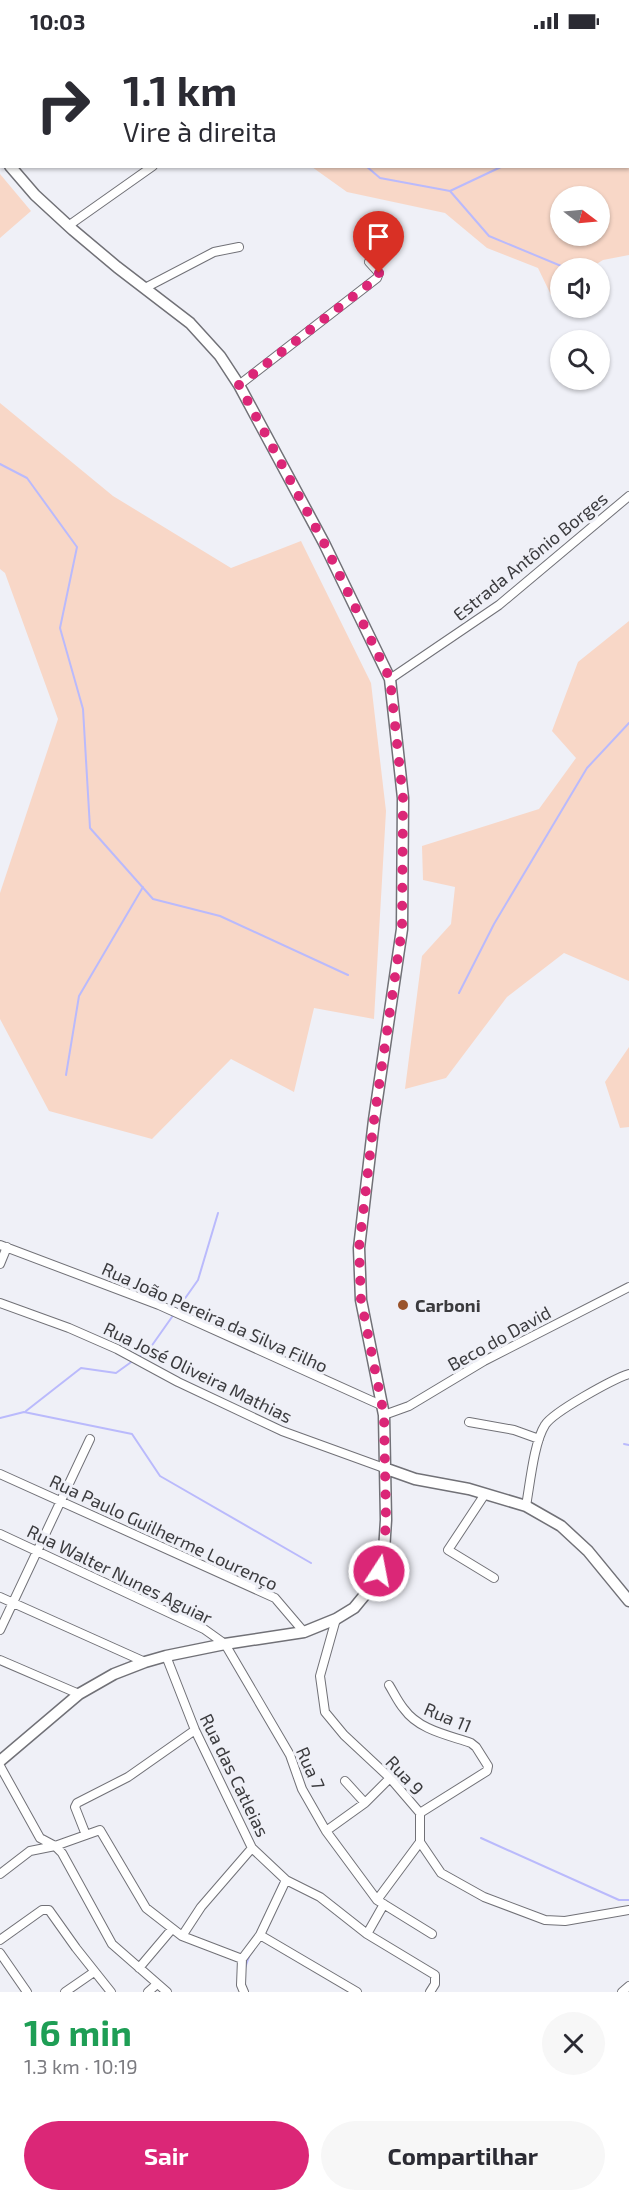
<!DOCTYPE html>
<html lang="pt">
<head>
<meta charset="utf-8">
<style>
	body { margin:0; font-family:"Exo 2",sans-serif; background:#f7f7f7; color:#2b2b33; height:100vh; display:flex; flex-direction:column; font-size:22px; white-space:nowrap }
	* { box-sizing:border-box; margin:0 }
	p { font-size:20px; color:#7c7c81 }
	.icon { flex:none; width:33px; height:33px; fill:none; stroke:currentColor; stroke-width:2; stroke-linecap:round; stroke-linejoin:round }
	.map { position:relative; height:1950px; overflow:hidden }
	.drawer { display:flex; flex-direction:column; background:#fff; flex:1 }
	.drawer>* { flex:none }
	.banner { position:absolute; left:0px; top:0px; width:630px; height:126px; box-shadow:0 2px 4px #0004; background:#fff; color:#2b2b33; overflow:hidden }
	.needle { width:39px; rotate:106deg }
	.controls { position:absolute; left:550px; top:144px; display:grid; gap:12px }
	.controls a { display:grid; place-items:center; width:60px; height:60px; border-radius:50%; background:#fff; box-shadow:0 2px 4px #0004; font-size:30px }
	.pin { position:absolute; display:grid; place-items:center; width:51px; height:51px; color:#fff; margin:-62px -26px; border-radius:50% 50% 50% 0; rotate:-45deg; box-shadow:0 0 6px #0007 }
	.pin .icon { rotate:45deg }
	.me { position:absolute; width:66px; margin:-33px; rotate:11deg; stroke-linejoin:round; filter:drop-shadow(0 0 4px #0008) }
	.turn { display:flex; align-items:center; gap:21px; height:126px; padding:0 24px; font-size:27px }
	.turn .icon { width:78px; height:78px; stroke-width:2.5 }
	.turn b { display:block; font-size:42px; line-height:51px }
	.round { display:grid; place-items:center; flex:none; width:63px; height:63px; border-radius:32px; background:#f7f7f7 }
	.head { display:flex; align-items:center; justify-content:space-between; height:102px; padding:0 24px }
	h1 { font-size:36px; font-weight:700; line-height:45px; color:#1e9e55 }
	.cta { display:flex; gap:12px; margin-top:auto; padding:12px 24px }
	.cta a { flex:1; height:69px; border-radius:36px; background:#db2777; color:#fff; font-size:24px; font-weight:700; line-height:69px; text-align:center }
	.cta a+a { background:#f7f7f7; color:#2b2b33 }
	.status { display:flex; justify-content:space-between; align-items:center; height:42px; padding:0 30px; background:#fff; direction:ltr }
	.status svg { height:16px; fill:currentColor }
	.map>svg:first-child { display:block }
	.green { fill:#f8d7c7; fill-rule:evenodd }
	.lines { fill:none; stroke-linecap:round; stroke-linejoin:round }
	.stream { stroke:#babafc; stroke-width:2 }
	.minor-casing { stroke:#717177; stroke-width:10 }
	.major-casing { stroke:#717177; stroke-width:13 }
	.minor { stroke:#fff; stroke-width:8 }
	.major { stroke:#fff; stroke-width:10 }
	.route { stroke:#db2777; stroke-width:10; stroke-dasharray:0 18 }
	.poi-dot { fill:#99522a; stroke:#eff0f7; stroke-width:2 }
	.labels { text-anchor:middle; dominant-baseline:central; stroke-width:6; stroke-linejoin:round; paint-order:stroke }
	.street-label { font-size:18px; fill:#3b3b3e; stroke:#eff0f7 }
	.poi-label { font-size:18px; font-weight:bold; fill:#3b3b3e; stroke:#eff0f7; text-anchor:start }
</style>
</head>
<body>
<div class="status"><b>10:03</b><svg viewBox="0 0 49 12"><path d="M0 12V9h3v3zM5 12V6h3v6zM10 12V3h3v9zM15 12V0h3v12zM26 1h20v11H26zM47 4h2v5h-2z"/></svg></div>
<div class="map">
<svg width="629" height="1950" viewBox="0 0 629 1950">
	<rect width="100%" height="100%" fill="#eff0f7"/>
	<path class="green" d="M278 0H629V213L603 218 590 226H561V246L551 253 538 226 487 206 445 171 347 150 312 125 628 124V2ZM600 154V194H561V154Z
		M0 132 31 169 0 196Z
		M0 361 113 454 231 526 301 499 371 641 386 769 374 977 314 966 294 1050 231 1017 152 1097 49 1069 0 977V851L58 677 5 531 0 527Z
		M629 579V939L564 911 507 955 446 1036 405 1047 422 914 451 882 455 845 423 838 422 804 539 767 576 716 552 689 578 620Z
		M629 1005V1085L620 1086 605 1040Z"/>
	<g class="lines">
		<path class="stream" d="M261 0 262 2
			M624 2 626 0
			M628 106H629
			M366 124 380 136 450 149 503 124
			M450 149 489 194 566 226
			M578 266 581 274
			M0 422 27 436 77 505 60 586 83 667 90 786 153 857 220 874 348 933
			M459 951 494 882 587 726 629 681
			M66 1033 79 954 143 845
			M139 1315 148 1309 198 1238 218 1171
			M26 1369 81 1326 116 1331 134 1318
			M0 1376 24 1370 132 1392 160 1434 311 1521
			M624 1402 629 1403
			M481 1796 619 1858H629
			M276 1851 282 1837
			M245 1926 250 1912"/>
		<defs>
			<path id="minor" d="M0 1 2 0
				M68 184 153 124
				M145 246 214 210 239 205
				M239 343 377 236 379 231 369 220
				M390 637 499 563 629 454
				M0 1203 159 1263 383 1364
				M0 1222 7 1205
				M0 1261 69 1286 117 1307 178 1340 282 1389 384 1426
				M384 1373 409 1364 484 1319 629 1245
				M469 1380 514 1388 539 1397
				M0 1432 275 1556 304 1590
				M485 1452 448 1508 494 1536
				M526 1464C530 1442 534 1400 545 1383 553 1370 613 1337 629 1332
				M0 1492 204 1587 225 1602 290 1713 302 1747 326 1789 377 1858 432 1892
				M0 1555 145 1620
				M336 1577 320 1634 325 1670 344 1693 390 1736 420 1771V1800L441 1831 484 1855 545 1878 565 1879 629 1868
				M0 1588 90 1397
				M166 1614 195 1688 252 1806 286 1838 320 1855 367 1892 435 1933V1942L430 1950
				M0 1618 79 1652
				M389 1643C394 1651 398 1660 404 1667 419 1688 448 1693 471 1701L476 1705 488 1724 487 1729 420 1771
				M0 1724 40 1796 55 1804 62 1811 112 1902 167 1950
				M365 1761 390 1736
				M326 1789 365 1761 345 1739
				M86 1793 75 1765 77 1761 128 1735 195 1688
				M0 1832 30 1809 55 1804 100 1788 146 1866 182 1894 242 1917 260 1893 286 1838
				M377 1858 420 1800
				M367 1892 384 1862
				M260 1893 357 1950
				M182 1894 201 1865 252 1806
				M0 1898 42 1868H49L76 1906 111 1950
				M0 1911 27 1950
				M242 1917 241 1943 244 1950
				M139 1926 172 1887
				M65 1950 94 1930
				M148 1950 157 1942
				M622 1950 629 1944"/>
			<path id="major" d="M0 113 2 115
				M384 1426 415 1437 469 1447 526 1464 561 1484 588 1509 629 1559
				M0 1719 79 1652 114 1632 145 1620 166 1614 225 1602 304 1590 336 1577 354 1566 368 1549 379 1529 384 1509 386 1478 384 1373 361 1258 359 1206 374 1078 402 887 403 756 390 637 324 501 239 343 220 314 190 281 117 225 73 188 35 153 10 124"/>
		</defs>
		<use href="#minor" class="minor-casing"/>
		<use href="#major" class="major-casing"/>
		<use href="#minor" class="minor"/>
		<use href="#major" class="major"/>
	</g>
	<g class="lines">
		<path class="route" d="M379 231 377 236 239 343 324 501 390 637 403 756 402 887 374 1078 359 1206 361 1258 384 1373 386 1478 384 1509 379 1529"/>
	</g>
	<circle class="poi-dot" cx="403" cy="1263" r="6"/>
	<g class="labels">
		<g class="street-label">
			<text transform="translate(530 514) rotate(-39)">Estrada Antônio Borges</text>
			<text transform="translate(215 1275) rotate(24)">Rua João Pereira da Silva Filho</text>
			<text transform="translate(499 1296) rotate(-29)">Beco do David</text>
			<text transform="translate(198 1330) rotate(26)">Rua José Oliveira Mathias</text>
			<text transform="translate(164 1490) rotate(25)">Rua Paulo Guilherme Lourenço</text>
			<text transform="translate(120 1532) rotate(26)">Rua Walter Nunes Aguiar</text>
			<text transform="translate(448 1675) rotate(23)">Rua 11</text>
			<text transform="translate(311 1726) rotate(66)">Rua 7</text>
			<text transform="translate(235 1733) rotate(64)">Rua das Catleias</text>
			<text transform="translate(405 1733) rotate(47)">Rua 9</text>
		</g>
		<g class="poi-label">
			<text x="415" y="1263">Carboni</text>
		</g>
	</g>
</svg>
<div class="controls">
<a><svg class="needle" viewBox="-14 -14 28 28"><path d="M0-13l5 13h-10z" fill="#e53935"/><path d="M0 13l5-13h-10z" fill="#7c7c81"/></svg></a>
<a><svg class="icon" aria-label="sound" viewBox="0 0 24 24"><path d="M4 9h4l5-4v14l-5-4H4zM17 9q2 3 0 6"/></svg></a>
<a><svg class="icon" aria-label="search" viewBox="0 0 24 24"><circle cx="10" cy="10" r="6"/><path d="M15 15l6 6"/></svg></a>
</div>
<div class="pin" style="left:379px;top:231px;background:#d93025"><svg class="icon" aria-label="arrive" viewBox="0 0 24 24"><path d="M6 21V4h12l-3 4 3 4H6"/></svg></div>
<svg class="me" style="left:379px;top:1529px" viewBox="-20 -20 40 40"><circle r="17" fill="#db2777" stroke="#fff" stroke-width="3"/><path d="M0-11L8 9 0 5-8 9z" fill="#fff"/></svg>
<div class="banner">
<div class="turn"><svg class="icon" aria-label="right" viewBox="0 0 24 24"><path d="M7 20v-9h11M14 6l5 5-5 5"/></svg><div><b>1.1 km</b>Vire à direita</div></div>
</div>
</div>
<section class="drawer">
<div class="head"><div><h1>16 min</h1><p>1.3 km · 10:19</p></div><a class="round"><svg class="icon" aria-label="close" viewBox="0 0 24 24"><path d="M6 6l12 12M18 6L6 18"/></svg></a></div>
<div class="cta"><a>Sair</a><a>Compartilhar</a></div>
</section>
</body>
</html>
